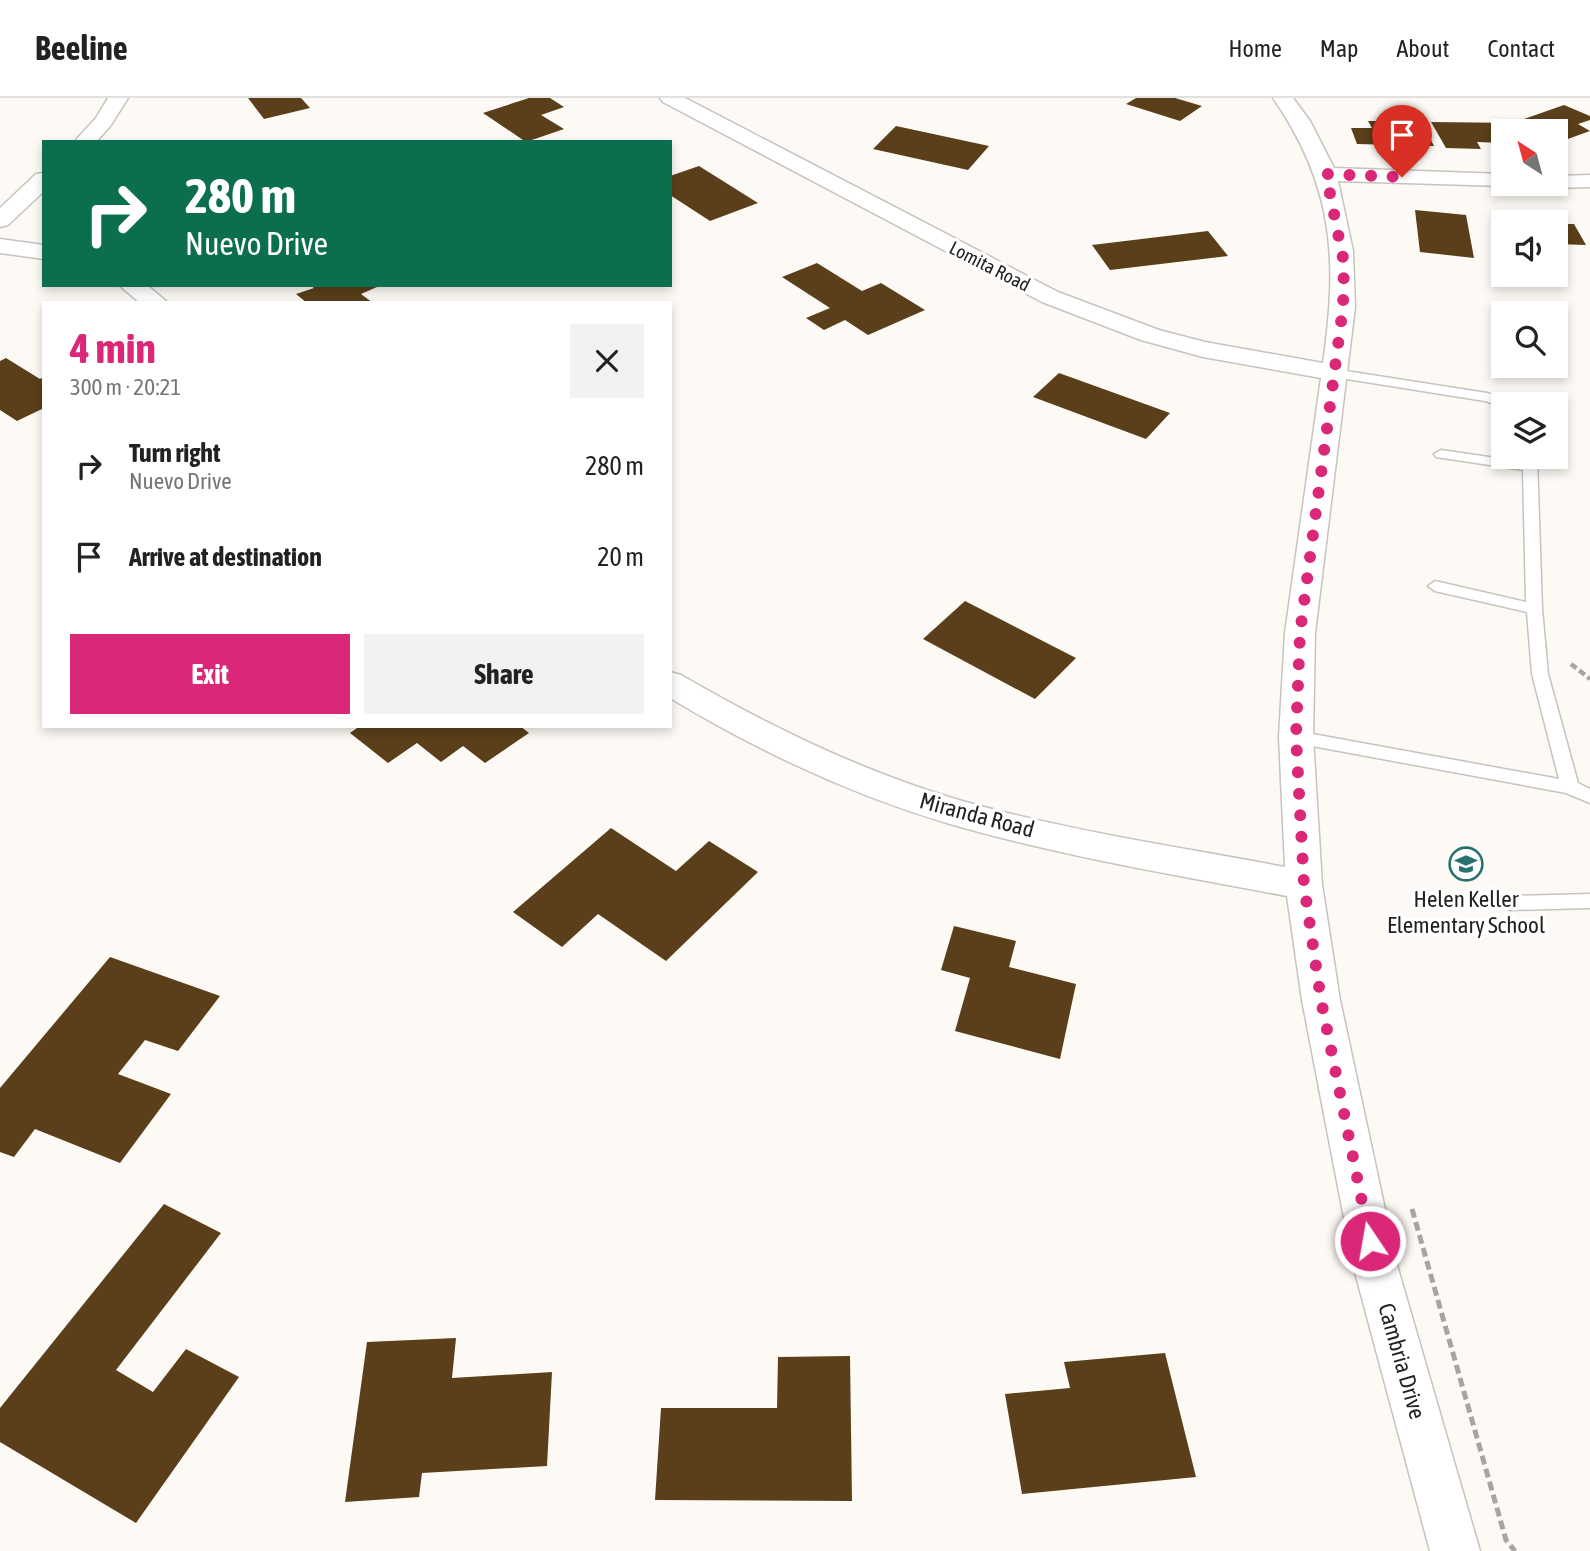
<!DOCTYPE html>
<html lang="en">
<head>
<meta charset="utf-8">
<style>
	body { margin:0; font-family:"Asap Condensed",sans-serif; background:#f2f2f2; color:#222; height:100vh; display:flex; flex-direction:column; font-size:26px; white-space:nowrap }
	* { box-sizing:border-box; margin:0 }
	p { font-size:23px; color:#767676 }
	.icon { flex:none; width:38px; height:38px; fill:none; stroke:currentColor; stroke-width:2; stroke-linecap:round; stroke-linejoin:round }
	.map { position:relative; flex:1; overflow:hidden }
	.details { position:absolute; left:42px; top:203px; width:630px; height:427px; display:flex; flex-direction:column; background:#fff; border-radius:0px; box-shadow:0 4px 10px #0003 }
	.details>* { flex:none }
	.banner { position:absolute; left:42px; top:42px; width:630px; height:147px; border-radius:0px; box-shadow:0 4px 10px #0003; background:#0b6e4f; color:#fff; overflow:hidden }
	.needle { width:46px; rotate:324deg }
	.buttons { position:absolute; left:1491px; top:21px; display:grid; gap:14px }
	.buttons a { display:grid; place-items:center; width:77px; height:77px; border-radius:0px; background:#fff; box-shadow:0 4px 10px #0003; font-size:35px }
	.pin { position:absolute; display:grid; place-items:center; width:60px; height:60px; color:#fff; margin:-72px -30px; border-radius:50% 50% 50% 0; rotate:-45deg; box-shadow:0 0 7px #0007 }
	.pin .icon { rotate:45deg }
	.me { position:absolute; width:77px; margin:-38px; rotate:348deg; stroke-linejoin:round; filter:drop-shadow(0 0 5px #0008) }
	.turn { display:flex; align-items:center; gap:24px; height:147px; padding:0 28px; font-size:32px }
	.turn .icon { width:91px; height:91px; stroke-width:2.5 }
	.turn b { display:block; font-size:49px; line-height:60px }
	.round { display:grid; place-items:center; flex:none; width:74px; height:74px; border-radius:0px; background:#f2f2f2 }
	.headline { display:flex; align-items:center; justify-content:space-between; height:119px; padding:0 28px }
	h1 { font-size:42px; font-weight:700; line-height:52px; color:#db2777 }
	.action { display:flex; gap:14px; margin-top:auto; padding:14px 28px }
	.action a { flex:1; height:80px; border-radius:0px; background:#db2777; color:#fff; font-size:28px; font-weight:700; line-height:80px; text-align:center }
	.action a+a { background:#f2f2f2; color:#222 }
	ul { padding:0; list-style:none }
	li { display:flex; align-items:center; gap:21px; height:91px; padding:0 28px }
	li div { flex:1 }
	li b { display:block; font-size:26px }
	li em { font-style:normal }
	header { display:flex; align-items:center; gap:42px; box-sizing:border-box; height:98px; padding:0 35px; background:#fff; border-bottom:2px solid #e0e0e0 }
	header strong { font-size:33px }
	nav { display:flex; gap:38px; margin-inline-start:auto; font-size:24px }
	.map>svg:first-child { display:block }
	.building { fill:#5a3f1a }
	.lines { fill:none; stroke-linecap:round; stroke-linejoin:round }
	.lane-casing { stroke:#c7c3be; stroke-width:3 }
	.street-casing { stroke:#c7c3be; stroke-width:3 }
	.path-far1 { stroke:#a7a4a1; stroke-width:4.5; stroke-dasharray:7 3.5; stroke-linecap:butt }
	.path { stroke:#a7a4a1; stroke-width:5; stroke-dasharray:9 4.5; stroke-linecap:butt }
	.lane { fill:#fff; fill-rule:evenodd }
	.street { fill:#fff; fill-rule:evenodd }
	.route { stroke:#db2777; stroke-width:12; stroke-dasharray:0 21.6 }
	.labels { text-anchor:middle; dominant-baseline:central; stroke-width:7; stroke-linejoin:round; paint-order:stroke }
	.far-street-label { font-size:19px; fill:#242221; stroke:#fff }
	.street-label { font-size:23px; fill:#242221; stroke:#fff }
	.poi-label { font-size:23px; fill:#242221; stroke:#fff }
</style>
</head>
<body>
<header>
<strong>Beeline</strong>
<nav><a>Home</a><a>Map</a><a>About</a><a>Contact</a></nav>
</header>
<div class="map">
<svg width="1590" height="1453" viewBox="0 0 1590 1453">
	<rect width="100%" height="100%" fill="#fdf9f4"/>
	<path class="building" d="M248 0H301L310 10 264 21Z
		M529 0H550L564 9 541 17 564 31 526 44 483 15Z
		M1136 0H1175L1202 8 1180 23 1126 6Z
		M1564 7 1590 18V22L1578 26 1590 33 1565 42 1556 38V33H1545L1521 22Z
		M1368 23H1387L1390 30 1425 31 1434 48 1357 46 1351 30H1372Z
		M1431 24 1517 25 1522 33H1503V45L1477 44 1481 51 1446 50Z
		M896 28 989 48 968 72 873 51Z
		M699 68 758 105 710 123 670 97V78Z
		M1415 112 1466 117 1474 160 1420 154Z
		M1491 113 1530 115 1535 124H1503V137Z
		M1556 126H1574L1586 147 1556 146Z
		M1208 133 1228 158 1110 172 1092 147Z
		M817 165 862 193 881 185 925 212 868 237 845 222 824 232 806 220 830 210 782 179Z
		M310 187H374L377 189 361 196 373 205H307L296 196 314 190Z
		M6 260 40 281 44 279V310L17 323 0 312V263Z
		M1059 275 1170 315 1146 341 1033 299Z
		M965 503 1076 560 1035 601 923 541Z
		M360 628H520L529 635 485 665 463 648 441 664 417 645 388 665 350 635Z
		M611 730 676 773 709 743 758 774 666 863 598 816 562 849 513 814Z
		M954 828 1016 843 1009 869 1076 886 1060 961 955 933 970 880 941 872Z
		M110 859 220 898 178 953 145 942 118 976 171 996 120 1065 35 1031 14 1059 0 1054V990Z
		M164 1106 221 1135 116 1272 153 1294 186 1251 239 1279 136 1425 0 1344V1310Z
		M456 1240 452 1280 552 1274 547 1368 422 1375 419 1399 345 1404 367 1244Z
		M1165 1255 1196 1379 1022 1396 1005 1296 1070 1290 1064 1264Z
		M850 1258 852 1403 655 1402 661 1310H777L778 1259Z"/>
	<g class="lines">
		<defs>
			<path id="lane" d="M1333 271 1487 295 1515 306H1503V309L1485 303 1328 278V272Z
				M1441 352 1523 364V359H1537L1542 511 1548 576 1578 685 1590 691V705L1566 695 1296 645 1288 639 1296 633 1559 681 1532 576 1527 514 1435 493 1428 488 1435 483 1526 504 1523 372 1436 359 1434 356Z
				M1590 796V810L1510 812 1504 810 1501 805 1504 800 1510 798Z"/>
			<path id="street" d="M108 0H128L111 27 96 44H74L96 20Z
				M660 0H685L1058 194 1159 232 1205 244 1323 265C1338 162 1334 88 1273 0H1293L1310 23 1334 70 1503 76V86H1511L1503 88 1338 83 1353 153 1355 209 1315 535 1313 639 1322 787 1340 902 1397 1167 1480 1453H1430L1353 1167 1302 902 1287 798C1174 777 1061 758 950 726 852 697 758 653 670 600V574L681 577C767 627 857 671 952 700 1061 732 1174 748 1285 769L1279 639 1285 535 1321 280 1203 259 1141 242 1042 204 663 4Z
				M44 75V93L8 127 0 129V110L36 76Z
				M1590 77V89L1556 90 1546 86H1556V78Z
				M0 141 44 147V161L0 155Z
				M119 187H147L168 205H140Z"/>
		</defs>
		<use href="#lane" class="lane-casing"/>
		<use href="#street" class="street-casing"/>
		<path class="path-far1" d="M1571 566 1590 581"/>
		<path class="path" d="M1412 1111 1506 1442 1515 1453"/>
		<use href="#lane" class="lane"/>
		<use href="#street" class="street"/>
	</g>
	<g class="lines">
		<path class="route" d="M1370 1143 1321 902 1304 787 1296 639 1300 535 1343 209 1344 165 1326 76 1402 79"/>
	</g>
	<defs>
		<symbol id="school-ring" viewBox="-11 -11 22 22"><circle r="9.5" fill="#fff" stroke="#277170" stroke-width="1.5"/><path d="M0-5L7-2L0 1L-7-2ZM-4 1L0 2.5L4 1V4Q0 6-4 4Z" fill="#277170"/></symbol>
	</defs>
	<g fill-rule="evenodd">
		<use href="#school-ring" x="1447" y="747" width="38" height="38"/>
	</g>
	<g class="labels">
		<g class="far-street-label">
			<text transform="translate(990 168) rotate(27)">Lomita Road</text>
		</g>
		<g class="street-label">
			<text transform="translate(977 717) rotate(15)">Miranda Road</text>
			<text transform="translate(1402 1263) rotate(74)">Cambria Drive</text>
		</g>
		<g class="poi-label">
			<text x="1466" y="801">Helen Keller<tspan x="1466" dy="26">Elementary School</tspan></text>
		</g>
	</g>
</svg>
<div class="buttons">
<a><svg class="needle" viewBox="-14 -14 28 28"><path d="M0-13l5 13h-10z" fill="#e53935"/><path d="M0 13l5-13h-10z" fill="#767676"/></svg></a>
<a><svg class="icon" aria-label="sound" viewBox="0 0 24 24"><path d="M4 9h4l5-4v14l-5-4H4zM17 9q2 3 0 6"/></svg></a>
<a><svg class="icon" aria-label="search" viewBox="0 0 24 24"><circle cx="10" cy="10" r="6"/><path d="M15 15l6 6"/></svg></a>
<a><svg class="icon" aria-label="layers" viewBox="0 0 24 24"><path d="M12 4l9 5-9 5-9-5zM3 14l9 5 9-5"/></svg></a>
</div>
<div class="pin" style="left:1402px;top:79px;background:#d93025"><svg class="icon" aria-label="arrive" viewBox="0 0 24 24"><path d="M6 21V4h12l-3 4 3 4H6"/></svg></div>
<svg class="me" style="left:1370px;top:1143px" viewBox="-20 -20 40 40"><circle r="17" fill="#db2777" stroke="#fff" stroke-width="3"/><path d="M0-11L8 9 0 5-8 9z" fill="#fff"/></svg>
<div class="banner">
<div class="turn"><svg class="icon" aria-label="right" viewBox="0 0 24 24"><path d="M7 20v-9h11M14 6l5 5-5 5"/></svg><div><b>280 m</b>Nuevo Drive</div></div>
</div>
<section class="details">
<div class="headline"><div><h1>4 min</h1><p>300 m · 20:21</p></div><a class="round"><svg class="icon" aria-label="close" viewBox="0 0 24 24"><path d="M6 6l12 12M18 6L6 18"/></svg></a></div>
<ul>
<li><svg class="icon" aria-label="right" viewBox="0 0 24 24"><path d="M7 20v-9h11M14 6l5 5-5 5"/></svg><div><b>Turn right</b><p>Nuevo Drive</p></div><em>280 m</em></li>
<li><svg class="icon" aria-label="arrive" viewBox="0 0 24 24"><path d="M6 21V4h12l-3 4 3 4H6"/></svg><div><b>Arrive at destination</b></div><em>20 m</em></li>
</ul>
<div class="action"><a>Exit</a><a>Share</a></div>
</section>
</div>
</body>
</html>
